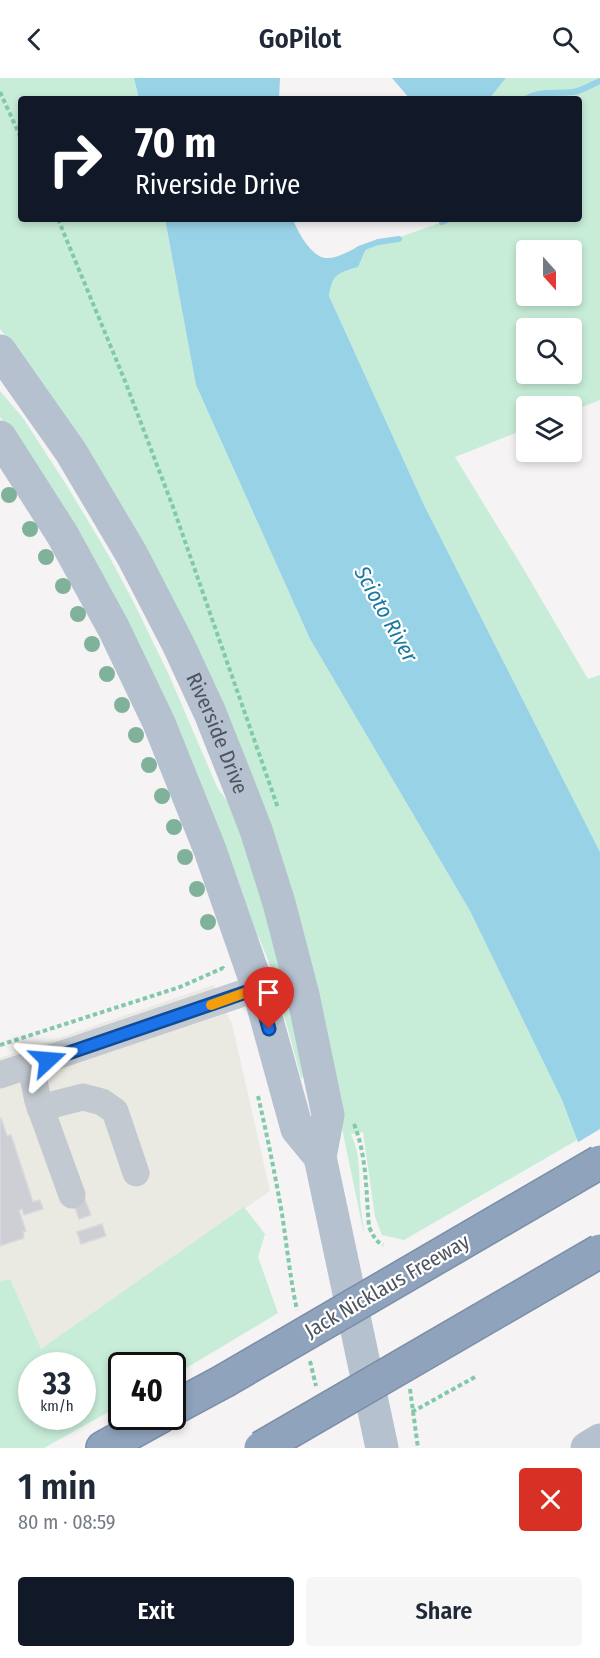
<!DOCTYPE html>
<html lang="en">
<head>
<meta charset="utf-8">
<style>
	body { margin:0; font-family:"Fira Sans Condensed",sans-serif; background:#f6f6f7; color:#1f2937; height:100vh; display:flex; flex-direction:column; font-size:22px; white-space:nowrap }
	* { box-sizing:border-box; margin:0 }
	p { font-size:20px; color:#747a83 }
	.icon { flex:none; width:33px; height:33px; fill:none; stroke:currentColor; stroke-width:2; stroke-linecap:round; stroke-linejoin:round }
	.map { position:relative; height:1370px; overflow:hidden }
	.drawer { display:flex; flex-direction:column; background:#fff; flex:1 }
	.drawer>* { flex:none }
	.top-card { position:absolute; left:18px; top:18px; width:564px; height:126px; border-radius:6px; box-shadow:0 3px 9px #0003; background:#111827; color:#fff; overflow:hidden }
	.needle { width:39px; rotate:159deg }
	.controls { position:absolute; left:516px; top:162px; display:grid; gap:12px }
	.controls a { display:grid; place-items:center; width:66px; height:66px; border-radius:6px; background:#fff; box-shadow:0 3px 9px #0003; font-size:30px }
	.speed { position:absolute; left:18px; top:1274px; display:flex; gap:12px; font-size:30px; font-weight:700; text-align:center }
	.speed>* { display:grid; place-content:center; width:78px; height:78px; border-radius:50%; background:#fff; box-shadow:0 3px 9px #0003; line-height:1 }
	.speed small { font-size:15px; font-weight:400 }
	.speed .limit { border:3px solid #111; border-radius:9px; background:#fff; color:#111 }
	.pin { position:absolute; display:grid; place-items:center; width:51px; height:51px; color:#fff; margin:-62px -26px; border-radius:50% 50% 50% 0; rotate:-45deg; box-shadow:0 0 6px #0007 }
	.pin .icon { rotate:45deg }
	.me { position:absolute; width:66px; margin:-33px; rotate:71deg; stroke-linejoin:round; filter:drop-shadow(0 0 4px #0008) }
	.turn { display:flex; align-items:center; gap:21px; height:126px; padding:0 18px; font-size:27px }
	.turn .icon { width:78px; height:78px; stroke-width:2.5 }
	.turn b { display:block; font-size:42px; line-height:51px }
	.round { display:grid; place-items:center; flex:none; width:63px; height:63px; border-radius:6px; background:#f6f6f7 }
	.headline { display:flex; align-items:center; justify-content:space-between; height:102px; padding:0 18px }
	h1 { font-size:36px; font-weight:600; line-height:45px }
	.action { display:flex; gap:12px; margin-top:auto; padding:12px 18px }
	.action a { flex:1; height:69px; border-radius:6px; background:#111827; color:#fff; font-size:24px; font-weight:600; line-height:69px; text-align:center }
	.action a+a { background:#f6f6f7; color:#1f2937 }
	header { display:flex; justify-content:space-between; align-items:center; height:78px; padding:0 18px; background:#fff; font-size:27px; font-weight:600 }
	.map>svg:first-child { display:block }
	.commercial { fill:#eae9e2 }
	.green { fill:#c7edd8; fill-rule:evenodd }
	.water { fill:#98d2e6 }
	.pier { fill:#f5f3f3 }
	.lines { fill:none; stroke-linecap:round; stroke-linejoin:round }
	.stream { stroke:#98d2e6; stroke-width:6 }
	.building { fill:#cdcfd5; stroke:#d8d9dd; stroke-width:1.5 }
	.highway-casing { stroke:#7a8ea8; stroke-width:36 }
	.path { stroke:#81c9a9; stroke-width:4; stroke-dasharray:4.5 3; stroke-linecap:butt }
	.minor { stroke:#c2c9d0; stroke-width:27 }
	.major { stroke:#b5c1cf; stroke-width:33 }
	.highway { stroke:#8fa3bd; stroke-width:33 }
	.highway-bridge-casing { stroke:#7a8ea8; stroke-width:36; stroke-linecap:butt }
	.highway-bridge { stroke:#8fa3bd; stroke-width:33 }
	.tree { fill:#80b29b }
	.route-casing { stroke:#114b97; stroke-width:15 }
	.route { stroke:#1a73e8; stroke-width:10 }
	.slow { stroke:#f59e0b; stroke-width:10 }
	.labels { text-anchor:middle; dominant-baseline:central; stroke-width:4.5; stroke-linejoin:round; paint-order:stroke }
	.street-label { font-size:21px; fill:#4c555f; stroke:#fff }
	.water-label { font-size:22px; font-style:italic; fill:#197a9e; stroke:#fff }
</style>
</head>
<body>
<header><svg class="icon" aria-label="back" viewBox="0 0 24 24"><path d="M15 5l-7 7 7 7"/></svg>GoPilot<svg class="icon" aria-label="search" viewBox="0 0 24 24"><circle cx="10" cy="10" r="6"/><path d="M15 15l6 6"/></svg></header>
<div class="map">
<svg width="600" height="1370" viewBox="0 0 600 1370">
	<rect width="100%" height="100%" fill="#f5f3f3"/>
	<path class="commercial" d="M214 907 232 946 270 1113 41 1272 10 1201 0 1203V980Z"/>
	<path class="green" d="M0 0H134L139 21H21V141H165L196 307 310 561 470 833 562 1022 577 1062 404 1162 382 1157 375 1139 363 1054 351 1056C361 1077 359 1099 360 1122 361 1133 363 1144 364 1156L302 858 52 322 0 251Z
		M506 0H600V322L572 333V328H526V351L455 379 520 485 588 601 600 597V774L424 427 329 218C332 196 338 195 358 189L366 171 451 141H579V21H489ZM526 172H572V218H526ZM526 250H572V296H526Z
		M0 313 23 340 69 411 109 478 134 525 169 597 217 709 236 736 247 760 307 998 301 1000 272 892 260 862 245 837 43 405 0 339Z
		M244 1129 265 1156 258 1179 278 1235 173 1298 172 1287H122L121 1327 44 1370H0V1203L10 1201 41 1271ZM32 1287H82V1338H32Z"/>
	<path class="water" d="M134 0H280L279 21H139Z
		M392 0H506L489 21H410Z
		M165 141H293C297 153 311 178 325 180 338 181 351 172 361 167L366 171 358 189C338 195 332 196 329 218L424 427 600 774V1122L562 1022 470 833 310 561 196 307Z"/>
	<path class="pier" d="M600 1051V1123L598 1124 575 1066Z"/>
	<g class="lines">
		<path class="stream" d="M526 21C540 12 557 16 573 14 582 13 592 6 600 3
			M442 144 449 141
			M359 171 378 164 399 161"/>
	</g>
	<path class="building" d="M0 1040H1L7 1058 11 1057 33 1124 40 1122 43 1131 24 1137 22 1131 19 1132 26 1153 23 1154 24 1160 0 1168Z
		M85 1122 91 1137 79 1141 74 1126Z
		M102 1146 106 1158 81 1166 77 1154Z"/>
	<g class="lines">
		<defs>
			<path id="highway" d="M172 1331 224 1303
				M103 1370 161 1338"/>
		</defs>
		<use href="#highway" class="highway-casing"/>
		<path class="path" d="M0 14 21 60
			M58 141 125 303 173 429 278 730
			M0 967 180 909 223 890 225 893
			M258 1018C267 1057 275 1096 282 1136 287 1168 290 1200 297 1232
			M354 1046C367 1078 366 1115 369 1149 373 1157 375 1163 383 1167
			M310 1283 316 1308
			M410 1311 418 1370
			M412 1334 475 1299"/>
		<path class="minor" d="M31 988 38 1023 72 1117
			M0 997 258 910
			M40 1030 83 1019 102 1024 115 1033 136 1095"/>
		<g class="major">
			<path id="s1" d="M0 273 71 374 132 477 179 568 210 635 237 703 256 752 279 825 303 917 328 1037 320 1079 382 1370"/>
			<path d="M0 359 62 456 114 551 159 645 210 772 258 910 297 1051 320 1079"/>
			<path d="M587 1370 600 1362"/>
		</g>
		<use href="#highway" class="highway"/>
		<defs>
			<path id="highway-bridge" d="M224 1303 600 1084
				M261 1370 600 1173"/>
		</defs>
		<use href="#highway-bridge" class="highway-bridge-casing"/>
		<use href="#highway-bridge" class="highway-bridge"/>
	</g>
	<g class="tree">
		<circle cx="9" cy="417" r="8"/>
		<circle cx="30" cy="451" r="8"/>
		<circle cx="46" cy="479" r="8"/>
		<circle cx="63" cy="508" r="8"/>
		<circle cx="78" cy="536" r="8"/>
		<circle cx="92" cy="566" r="8"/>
		<circle cx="107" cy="596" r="8"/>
		<circle cx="122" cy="627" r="8"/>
		<circle cx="136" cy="657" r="8"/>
		<circle cx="149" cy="687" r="8"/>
		<circle cx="162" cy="718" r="8"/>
		<circle cx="174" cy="749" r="8"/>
		<circle cx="185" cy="779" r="8"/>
		<circle cx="197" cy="811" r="8"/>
		<circle cx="208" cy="844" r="8"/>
	</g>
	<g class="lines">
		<defs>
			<path id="route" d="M48 982 258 910 269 951"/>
		</defs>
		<use href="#route" class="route-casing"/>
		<use href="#route" class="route"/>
		<path class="slow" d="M211 927 258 910 259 913"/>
	</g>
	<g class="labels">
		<g class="street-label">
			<text stroke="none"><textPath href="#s1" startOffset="441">Riverside Drive</textPath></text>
			<text transform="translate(387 1208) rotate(-30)">Jack Nicklaus Freeway</text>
		</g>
		<g class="water-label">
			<text transform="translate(386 536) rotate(61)">Scioto River</text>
		</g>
	</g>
</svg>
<div class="controls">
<a><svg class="needle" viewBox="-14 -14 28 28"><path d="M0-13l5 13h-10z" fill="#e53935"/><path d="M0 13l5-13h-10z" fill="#747a83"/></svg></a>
<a><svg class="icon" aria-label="search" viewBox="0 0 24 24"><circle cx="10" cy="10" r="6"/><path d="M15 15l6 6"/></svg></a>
<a><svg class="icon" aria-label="layers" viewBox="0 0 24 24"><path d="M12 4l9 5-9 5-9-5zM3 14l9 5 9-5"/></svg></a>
</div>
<div class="speed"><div>33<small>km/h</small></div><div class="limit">40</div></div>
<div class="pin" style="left:269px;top:951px;background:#d93025"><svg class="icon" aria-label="arrive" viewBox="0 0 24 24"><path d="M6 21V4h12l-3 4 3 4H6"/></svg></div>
<svg class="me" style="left:48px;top:982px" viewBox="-20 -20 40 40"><path d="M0-17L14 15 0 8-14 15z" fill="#1a73e8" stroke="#fff" stroke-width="4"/></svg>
<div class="top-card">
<div class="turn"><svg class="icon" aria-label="right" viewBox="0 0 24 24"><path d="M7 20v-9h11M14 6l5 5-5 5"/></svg><div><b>70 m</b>Riverside Drive</div></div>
</div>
</div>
<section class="drawer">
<div class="headline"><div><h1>1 min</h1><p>80 m · 08:59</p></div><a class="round" style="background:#d93025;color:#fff"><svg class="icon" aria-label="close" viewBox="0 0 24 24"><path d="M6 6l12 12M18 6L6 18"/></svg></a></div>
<div class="action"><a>Exit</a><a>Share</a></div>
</section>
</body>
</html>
